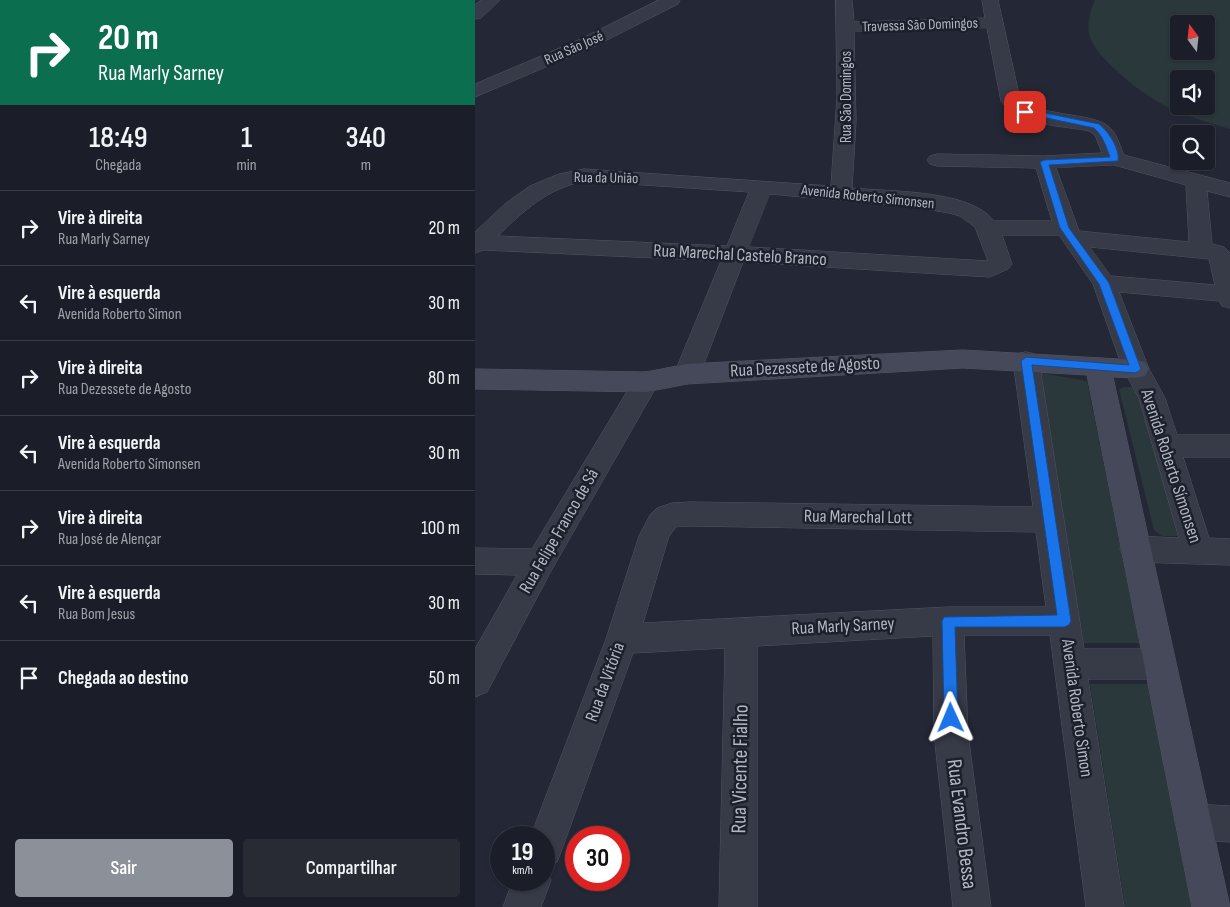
<!DOCTYPE html>
<html lang="pt">
<head>
<meta charset="utf-8">
<style>
	body { margin:0; font-family:"Sofia Sans Condensed",sans-serif; background:#282b34; color:#f1f3f6; height:100vh; display:flex; flex-direction:column; font-size:19px; white-space:nowrap }
	* { box-sizing:border-box; margin:0 }
	p { font-size:16px; color:#a0a2a8 }
	.icon { flex:none; width:28px; height:28px; fill:none; stroke:currentColor; stroke-width:2; stroke-linecap:round; stroke-linejoin:round }
	.map { position:relative; flex:1; overflow:hidden }
	.sheet { display:flex; flex-direction:column; background:#1b1e28; width:475px }
	.sheet>* { flex:none }
	.banner { background:#0b6e4f; color:#fff; overflow:hidden }
	.needle { width:32px; rotate:345deg }
	.controls { position:absolute; left:695px; top:15px; display:grid; gap:10px }
	.controls a { display:grid; place-items:center; width:45px; height:45px; border-radius:5px; background:#1b1e28; box-shadow:0 1px 4px #0004,0 0 0 1px #393c45; font-size:25px }
	.speed { position:absolute; left:15px; top:826px; display:flex; gap:10px; font-size:25px; font-weight:700; text-align:center }
	.speed>* { display:grid; place-content:center; width:65px; height:65px; border-radius:50%; background:#1b1e28; box-shadow:0 1px 4px #0004,0 0 0 1px #393c45; line-height:1 }
	.speed small { font-size:12px; font-weight:400 }
	.speed .limit { border:8px solid #d22; background:#fff; color:#111 }
	.pin { position:absolute; display:grid; place-items:center; width:42px; height:42px; color:#fff; margin:-21px; border-radius:10px; box-shadow:0 2px 8px #0006 }
	.me { position:absolute; width:55px; margin:-28px; rotate:359deg; stroke-linejoin:round; filter:drop-shadow(0 0 4px #0008) }
	.turn { display:flex; align-items:center; gap:18px; height:105px; padding:0 15px; font-size:22px }
	.turn .icon { width:65px; height:65px; stroke-width:2.5 }
	.turn b { display:block; font-size:35px; line-height:42px }
	.eta { display:flex; justify-content:space-evenly; align-items:center; height:85px; text-align:center }
	.eta b { font-size:30px; font-weight:600; line-height:35px }
	.action { display:flex; gap:10px; margin-top:auto; padding:10px 15px }
	.action a { flex:1; height:58px; border-radius:5px; background:#8c9099; color:#fff; font-size:20px; font-weight:600; line-height:58px; text-align:center }
	.action a+a { background:#282b34; color:#f1f3f6 }
	ul { padding:0; list-style:none }
	li { display:flex; align-items:center; gap:15px; height:75px; padding:0 15px; border-top:1px solid #393c45 }
	li div { flex:1 }
	li b { display:block; font-size:19px }
	li em { font-style:normal }
	main { display:flex; flex:1; min-height:0 }
	.map>svg:first-child { display:block }
	.green { fill:#2a383b; fill-rule:evenodd }
	.lines { fill:none; stroke-linecap:round; stroke-linejoin:round }
	.street-casing { stroke:#525561; stroke-width:1 }
	.secondary-casing { stroke:#525561; stroke-width:1 }
	.street { fill:#373a47; fill-rule:evenodd }
	.secondary { fill:#464959; fill-rule:evenodd }
	.route { fill:#1a73e8; stroke:#114b97 }
	.labels { text-anchor:middle; dominant-baseline:central; stroke-width:5; stroke-linejoin:round; paint-order:stroke }
	.far-street-label { font-size:15px; fill:#b2b5c3; stroke:#1c202b }
	.street-label { font-size:18px; fill:#b2b5c3; stroke:#1c202b }
	.near-street-label { font-size:21px; fill:#b2b5c3; stroke:#1c202b }
</style>
</head>
<body>
<main>
<section class="sheet">
<div class="banner">
<div class="turn"><svg class="icon" aria-label="right" viewBox="0 0 24 24"><path d="M7 20v-9h11M14 6l5 5-5 5"/></svg><div><b>20 m</b>Rua Marly Sarney</div></div>
</div>
<div class="eta">
<div><b>18:49</b><p>Chegada</p></div>
<div><b>1</b><p>min</p></div>
<div><b>340</b><p>m</p></div>
</div>
<ul>
<li><svg class="icon" aria-label="right" viewBox="0 0 24 24"><path d="M7 20v-9h11M14 6l5 5-5 5"/></svg><div><b>Vire à direita</b><p>Rua Marly Sarney</p></div><em>20 m</em></li>
<li><svg class="icon" aria-label="left" viewBox="0 0 24 24"><path d="M17 20v-9H6M10 6l-5 5 5 5"/></svg><div><b>Vire à esquerda</b><p>Avenida Roberto Simon</p></div><em>30 m</em></li>
<li><svg class="icon" aria-label="right" viewBox="0 0 24 24"><path d="M7 20v-9h11M14 6l5 5-5 5"/></svg><div><b>Vire à direita</b><p>Rua Dezessete de Agosto</p></div><em>80 m</em></li>
<li><svg class="icon" aria-label="left" viewBox="0 0 24 24"><path d="M17 20v-9H6M10 6l-5 5 5 5"/></svg><div><b>Vire à esquerda</b><p>Avenida Roberto Símonsen</p></div><em>30 m</em></li>
<li><svg class="icon" aria-label="right" viewBox="0 0 24 24"><path d="M7 20v-9h11M14 6l5 5-5 5"/></svg><div><b>Vire à direita</b><p>Rua José de Alençar</p></div><em>100 m</em></li>
<li><svg class="icon" aria-label="left" viewBox="0 0 24 24"><path d="M17 20v-9H6M10 6l-5 5 5 5"/></svg><div><b>Vire à esquerda</b><p>Rua Bom Jesus</p></div><em>30 m</em></li>
<li><svg class="icon" aria-label="arrive" viewBox="0 0 24 24"><path d="M6 21V4h12l-3 4 3 4H6"/></svg><div><b>Chegada ao destino</b></div><em>50 m</em></li>
</ul>
<div class="action"><a>Sair</a><a>Compartilhar</a></div>
</section>
<div class="map">
<svg width="755" height="907" viewBox="0 0 755 907">
	<rect width="100%" height="100%" fill="#242836"/>
	<path class="green" d="M620 0H755V129C707 115 678 105 641 70 631 61 618 48 614 34 612 22 616 10 620 0ZM704 24H731V51H704ZM704 79H731V106H704Z
		M566 373 612 381 665 643H607Z
		M649 387H664L707 530 702 536H687L679 530 644 389Z
		M615 684H675L720 907H650Z"/>
	<g class="lines">
		<defs>
			<path id="street" d="M7 0H25L6 18 0 19V5Z
				M184 0H205L203 4 118 47 0 97V84L106 39Z
				M361 0H377L379 22 510 18 507 0H523L545 99C570 119 623 111 637 130 643 137 645 147 649 155L755 183V197L732 191 737 244 749 247 755 253V308L747 306 744 301 644 292 674 369 690 398 702 435H755V457H708L734 538 755 539V565L660 562 649 558 645 549 649 540 660 536 704 538 664 398 648 369 618 284 584 235H527L537 264 533 269 515 277 268 262 225 374 221 381 212 384 203 381 199 374 246 261 9 250 0 253V232L31 203 55 186 84 174 109 169 356 186 362 97ZM512 28 526 101C545 127 587 125 614 131L620 135 627 153 569 156 462 154 455 156 452 160 455 164 462 166 561 168 577 221H519C495 189 414 192 377 188L381 121 379 32ZM639 165 711 185 714 242 604 231 581 168ZM109 181 274 192 252 246 23 236C49 210 72 189 109 181ZM295 194 439 207 474 213 485 216 500 227 513 261 274 247ZM615 247 734 259 740 285 636 276Z
				M551 352 560 354 564 361 609 649H684L695 653 700 664 695 675 684 679H613L649 907H611L575 635H489L493 734 516 907H478L459 734 458 636 282 646V907H244L250 648 158 653 87 849 82 862 70 867 76 880 66 907H28L38 880H69V838H55L131 639 164 536 175 515 182 508 197 503 216 502 558 507 538 361 542 354ZM216 526 561 532 571 607H473L168 623 194 536 201 527Z
				M171 372 180 375 184 382 76 571 12 692 0 697V649L42 575 0 574V548L57 549 162 375Z
				M718 804 755 806V842L718 840 705 835 700 822 705 809Z"/>
			<path id="secondary" d="M488 350 661 360 670 362 674 369 670 376 661 378 638 377 755 907H717L612 375 488 368 212 384 171 392 0 389V369L171 372 212 364Z"/>
		</defs>
		<use href="#street" class="street-casing"/>
		<use href="#secondary" class="secondary-casing"/>
		<use href="#street" class="street"/>
		<use href="#secondary" class="secondary"/>
	</g>
	<path class="route" d="M550 109 624 124C634 132 645 149 643 161L574 165 594 228 634 283 666 369 661 373 557 365 596 621 594 625 589 627H480L483 718 481 722 476 724 471 722 469 718 467 621 469 617 582 615 546 361 551 357 654 365 624 284 585 228 565 162 569 160 635 157C631 146 628 136 619 128L548 113 546 112Z"/>
	<g class="labels">
		<g class="far-street-label">
			<text transform="translate(445 25) rotate(-2)">Travessa São Domingos</text>
			<text transform="translate(99 48) rotate(-24)">Rua São José</text>
			<text transform="translate(371 97) rotate(-90)">Rua São Domingos</text>
			<text transform="translate(131 178) rotate(1)">Rua da União</text>
			<text transform="translate(393 197) rotate(6)">Avenida Roberto Símonsen</text>
		</g>
		<g class="street-label">
			<text transform="translate(265 255) rotate(3)">Rua Marechal Castelo Branco</text>
			<text transform="translate(330 367) rotate(-3)">Rua Dezessete de Agosto</text>
			<text transform="translate(696 466) rotate(72)">Avenida Roberto Símonsen</text>
			<text transform="translate(383 517) rotate(1)">Rua Marechal Lott</text>
			<text transform="translate(84 531) rotate(-60)">Rua Felipe Franco de Sá</text>
			<text transform="translate(368 626) rotate(-3)">Rua Marly Sarney</text>
			<text transform="translate(130 682) rotate(-70)">Rua da Vitória</text>
			<text transform="translate(602 708) rotate(82)">Avenida Roberto Simon</text>
		</g>
		<g class="near-street-label">
			<text transform="translate(265 769) rotate(-89)">Rua Vicente Fialho</text>
			<text transform="translate(487 824) rotate(83)">Rua Evandro Bessa</text>
		</g>
	</g>
</svg>
<div class="controls">
<a><svg class="needle" viewBox="-14 -14 28 28"><path d="M0-13l5 13h-10z" fill="#e53935"/><path d="M0 13l5-13h-10z" fill="#a0a2a8"/></svg></a>
<a><svg class="icon" aria-label="sound" viewBox="0 0 24 24"><path d="M4 9h4l5-4v14l-5-4H4zM17 9q2 3 0 6"/></svg></a>
<a><svg class="icon" aria-label="search" viewBox="0 0 24 24"><circle cx="10" cy="10" r="6"/><path d="M15 15l6 6"/></svg></a>
</div>
<div class="speed"><div>19<small>km/h</small></div><div class="limit">30</div></div>
<div class="pin" style="left:550px;top:112px;background:#d93025"><svg class="icon" aria-label="arrive" viewBox="0 0 24 24"><path d="M6 21V4h12l-3 4 3 4H6"/></svg></div>
<svg class="me" style="left:476px;top:718px" viewBox="-20 -20 40 40"><path d="M0-17L14 15 0 8-14 15z" fill="#1a73e8" stroke="#fff" stroke-width="4"/></svg>
</div>
</main>
</body>
</html>
